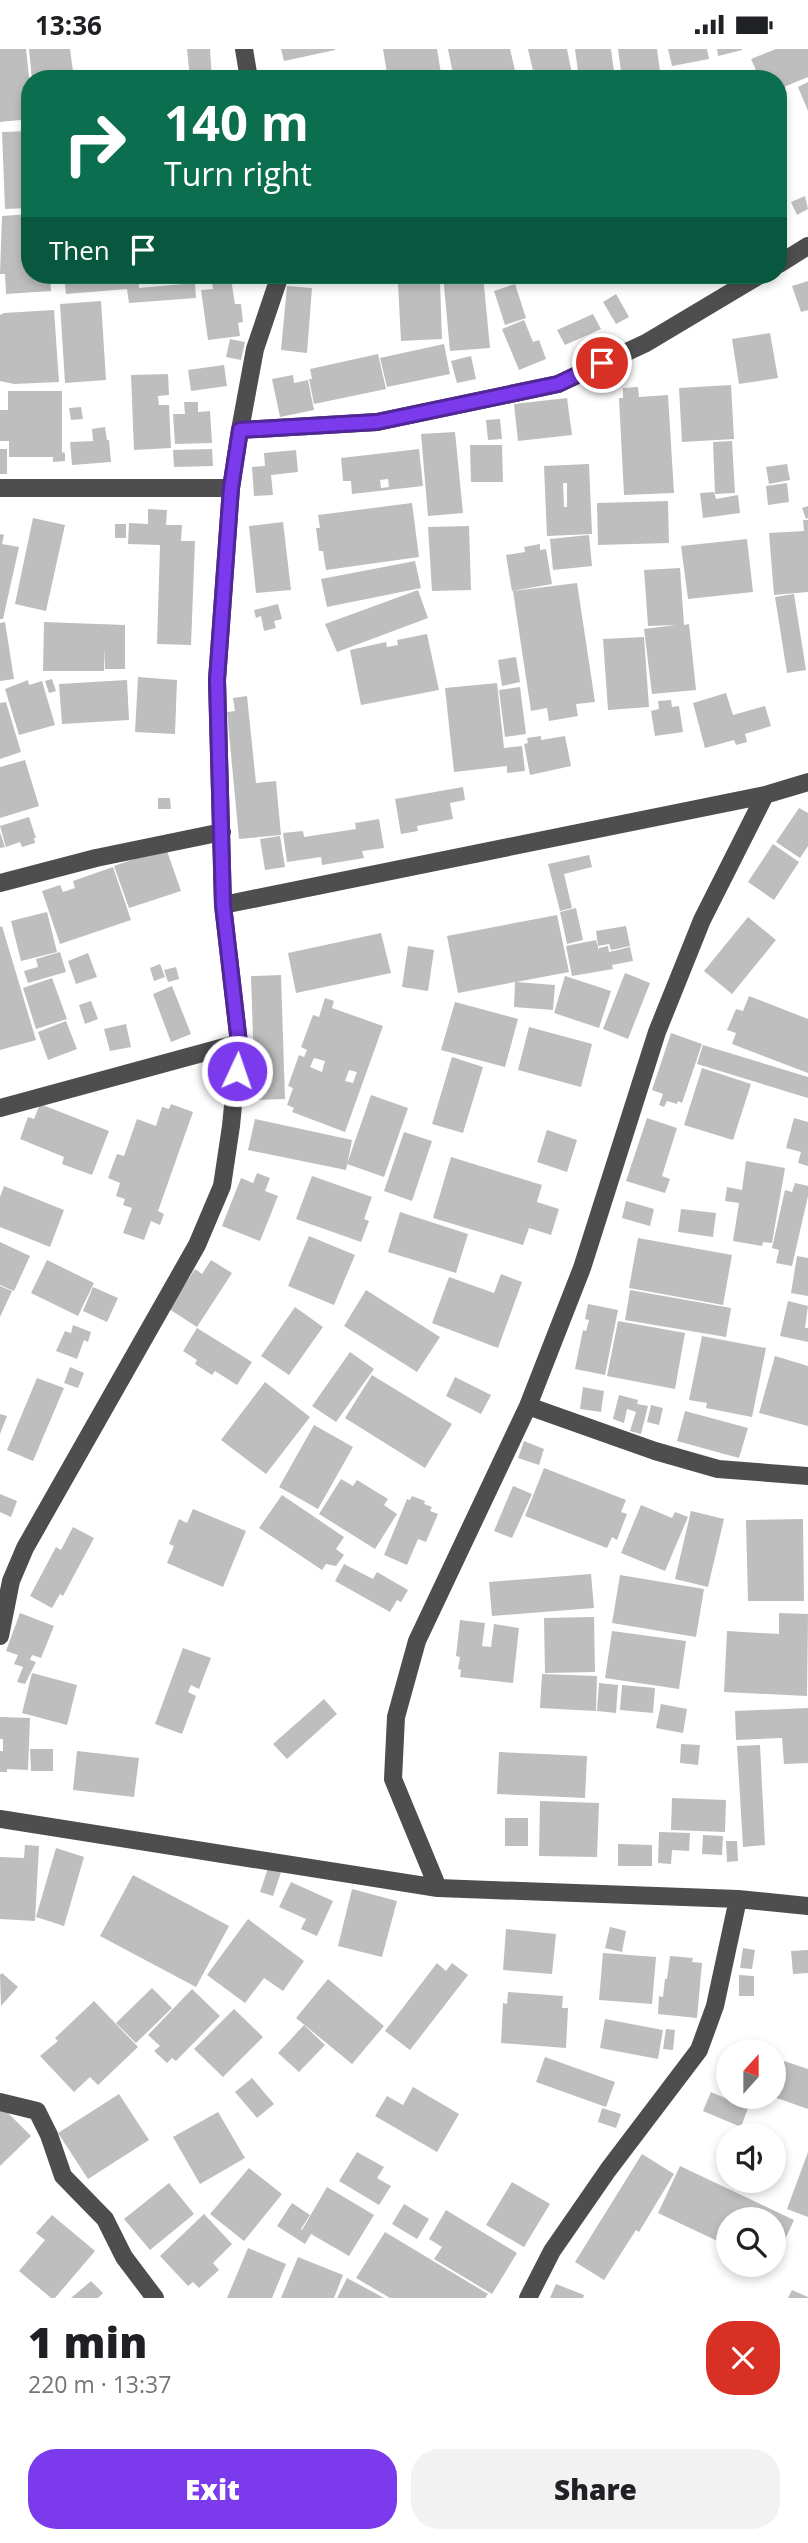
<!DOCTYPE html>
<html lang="en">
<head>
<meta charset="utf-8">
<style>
	body { margin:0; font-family:"Open Sans",sans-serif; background:#f2f2f2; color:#202124; height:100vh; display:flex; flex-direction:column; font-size:26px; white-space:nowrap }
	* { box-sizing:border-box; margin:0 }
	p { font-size:23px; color:#757577 }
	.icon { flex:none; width:38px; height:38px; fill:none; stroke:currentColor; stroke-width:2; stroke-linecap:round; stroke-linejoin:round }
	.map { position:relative; height:2249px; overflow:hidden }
	.drawer { display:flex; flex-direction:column; background:#fff; flex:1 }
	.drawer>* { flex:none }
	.top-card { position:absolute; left:21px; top:21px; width:766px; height:214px; border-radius:28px; box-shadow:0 4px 10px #0003; background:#0b6e4f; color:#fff; overflow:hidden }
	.needle { width:46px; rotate:21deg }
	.buttons { position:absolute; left:716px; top:1990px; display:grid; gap:14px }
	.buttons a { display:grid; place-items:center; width:70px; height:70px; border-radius:50%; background:#fff; box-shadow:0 4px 10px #0003; font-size:35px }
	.pin { position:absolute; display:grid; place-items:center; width:60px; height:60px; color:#fff; margin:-30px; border:4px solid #fff; border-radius:50%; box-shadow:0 2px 7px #0007 }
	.me { position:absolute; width:77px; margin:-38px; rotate:3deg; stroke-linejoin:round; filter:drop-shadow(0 0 5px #0008) }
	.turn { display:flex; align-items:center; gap:24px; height:147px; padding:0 28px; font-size:32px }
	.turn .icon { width:91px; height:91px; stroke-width:2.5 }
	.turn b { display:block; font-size:49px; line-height:60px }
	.then { display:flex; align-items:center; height:66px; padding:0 28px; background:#0003; gap:14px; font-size:26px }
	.round { display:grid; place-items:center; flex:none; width:74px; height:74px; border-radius:28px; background:#f2f2f2 }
	.headline { display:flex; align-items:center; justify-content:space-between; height:119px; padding:0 28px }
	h1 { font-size:42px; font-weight:800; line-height:52px }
	.primary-button { display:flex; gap:14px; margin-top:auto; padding:14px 28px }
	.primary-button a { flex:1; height:80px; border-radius:28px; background:#7c3aed; color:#fff; font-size:28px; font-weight:800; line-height:80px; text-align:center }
	.primary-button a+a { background:#f2f2f2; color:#202124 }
	.status { display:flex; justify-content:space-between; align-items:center; height:49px; padding:0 35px; background:#fff; direction:ltr }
	.status svg { height:19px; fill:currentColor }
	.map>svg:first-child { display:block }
	.building { fill:#bebebe; fill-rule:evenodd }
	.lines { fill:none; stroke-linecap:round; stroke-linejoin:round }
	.minor { stroke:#4e4e4e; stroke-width:18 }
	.route-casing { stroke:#51269a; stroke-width:18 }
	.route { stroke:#7c3aed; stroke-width:12 }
</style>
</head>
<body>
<div class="status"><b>13:36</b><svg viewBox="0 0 49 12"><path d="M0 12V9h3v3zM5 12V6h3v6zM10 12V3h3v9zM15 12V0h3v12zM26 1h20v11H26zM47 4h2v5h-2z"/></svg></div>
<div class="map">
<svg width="808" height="2249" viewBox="0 0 808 2249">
	<rect width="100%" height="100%" fill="#fff"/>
	<path class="building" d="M0 0H26L30 37V70L0 73Z
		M29 0H70L74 30H32Z
		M187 0H210L212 30H190Z
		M281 0H335V1L284 12Z
		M383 0H437L442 30H388Z
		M448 0H510L517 30H454Z
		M528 0H567L573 30H535Z
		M575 0H611L615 30H579Z
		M618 0H657L661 30H622Z
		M668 0H707L709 10 672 17Z
		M717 0H742V1L718 7Z
		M776 0H808V28L779 40V30H760L751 10Z
		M353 21 356 30H319V29Z
		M808 33V62L798 38Z
		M30 82V159L5 160 2 83Z
		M805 147 808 160 797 166 791 153Z
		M30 165V226H50L51 242 6 245 5 225H0L2 167Z
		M64 226H138L139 239 195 234 196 249 129 254 127 240 66 245Z
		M443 226H483L490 299 450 302Z
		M231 230 235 255H241L243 273 238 274 240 287 208 291 201 241 213 240 212 233Z
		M808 232V261L801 263 792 237Z
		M440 233 442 290 401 292 398 234Z
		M515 235 526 269 505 276 494 242Z
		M287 237 312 239 307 304 281 301Z
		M616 245 629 268 616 275 603 253Z
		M101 252 106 331 65 334 60 255Z
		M54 261 59 333 14 335 0 332V266L4 264Z
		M593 265 601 280 565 296 557 281Z
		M524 271 533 293 539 291 546 310 519 321 502 280Z
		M770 284 778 329 739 335 732 290Z
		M230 290 245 293 241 311 226 308Z
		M444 295 450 325 387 338 380 309Z
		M378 305 386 340 314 355 309 330H312L310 320Z
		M471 307 476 330 457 334 451 312Z
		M224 316 227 337 191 342 188 321Z
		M168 325 169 346 158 347 159 356H169L171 399 134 401 131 326Z
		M293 326 294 334 308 331 314 361 280 368 272 330Z
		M731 336 734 390 682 393 679 339Z
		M638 338 639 348 668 346 674 444 624 446 619 349H623V339Z
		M8 342H62V403L65 404V412L53 413V408H9V392H0V361H8Z
		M567 349 572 386 518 392 514 355Z
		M184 353H198V363L210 362 212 394 175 395 173 365H185Z
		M81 358 83 370 71 371 69 359Z
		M500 370 502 390 488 391 486 371Z
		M105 378 107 391H109L111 413 72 416 70 393 93 392 92 380Z
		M455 383 463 464 428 467 421 385Z
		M732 392 735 444 715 445 713 393Z
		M470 396H502L503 433H471Z
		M0 400H7V425H0Z
		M212 400 213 417 174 418 173 401Z
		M419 400 423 437 352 445 351 432H343L341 409ZM388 430 389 438 381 439 380 431Z
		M296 401 298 423 271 426 273 446 254 447 252 418 265 417 264 404Z
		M589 415 592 485 547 487 544 417ZM563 434H567V458H564Z
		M787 415 790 431 769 435 766 418Z
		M787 434 789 453 768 456 766 437Z
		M714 443 716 450 738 446 740 464 703 469 700 444Z
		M668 452 669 494 598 496 597 454Z
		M412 454 419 508 326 521 323 502H319L316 479H320L318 466Z
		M808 457V469L806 470 802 459Z
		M148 460 167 461 166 476H182L181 492H195L191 596 157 595 160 496 128 495 129 474 148 475Z
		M33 469 65 476 46 562 15 555Z
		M803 471H808V543L774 546 769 484 804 482Z
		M283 473 291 541 256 544 249 477Z
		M115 475H126V489H115Z
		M469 477 471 541 432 542 428 478Z
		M0 485 4 486 2 495 19 498 3 570H0Z
		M589 486 592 517 553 521 550 490Z
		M747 490 753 543 688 550 681 497Z
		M540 495V501L546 500 552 535 512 542 506 506 525 503 524 498Z
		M415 512 421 539 327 558 321 530Z
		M680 519 684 576 689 575 696 641 652 645 644 580 676 576 648 577 644 521Z
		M577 534 595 653 576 655 578 667 549 672 547 659 531 662 513 542Z
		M418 541 428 569 337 603 325 575Z
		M794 545 806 621 787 624 775 548Z
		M278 555 282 570 274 572 276 579 264 582 261 567 256 569 254 561Z
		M5 573 14 630 0 632V574Z
		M44 573 125 576V620H105L104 599V622H43Z
		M427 585 439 641 361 656 350 601 386 593 387 598 398 596 397 591Z
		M644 588 649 658 608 661 603 590Z
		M516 608 520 633 502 637 498 611Z
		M138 628 177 631 175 685 135 683Z
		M52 630 56 642 49 644 45 632Z
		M28 631 29 636 42 632 55 676 19 686 5 640Z
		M127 631 129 671 62 675 59 635Z
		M497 634 504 699 522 697 525 722 507 724V717L454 723 445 639Z
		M520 638 526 685 505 688 499 641Z
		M726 644 733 666 765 657 771 677 745 685 747 693 736 696 734 691 705 699 693 654Z
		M247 647 256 734 276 732 281 786 239 790 227 663 235 662 233 649Z
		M671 651 672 658 679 657 683 683 655 687 651 662 659 660 658 652Z
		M6 653 21 703 0 710V654Z
		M541 687V691L565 687 571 717 530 726 524 695 528 694 527 689Z
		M25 711 39 757 0 769V718Z
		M463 738 465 751 450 754 453 770 417 777 418 782 401 785 395 750Z
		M158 749H170L171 760H158Z
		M799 759 808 764V797L800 809 776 793Z
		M29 768 36 789H34L35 794 22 798 20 793 6 798 0 777Z
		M379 770 384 799 362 802 364 809 322 816 321 808 287 813 283 784 303 782 304 788 356 780 355 774Z
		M0 783 5 798 0 799Z
		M280 787 285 818 265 821 260 790Z
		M773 795 799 813 774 851 748 833Z
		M166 799 181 842 129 859 114 817Z
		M589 806 592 818 564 825 572 859 560 862 548 815Z
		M113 818 131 871 60 895 42 842 60 836 63 843 75 839 73 832Z
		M576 859 583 891 567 895 560 863Z
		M47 863 57 903 21 912 11 872Z
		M557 866 569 923 516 933 555 936 553 961 514 958 515 933 458 944 447 887Z
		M748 868 776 891 732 945 704 922Z
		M2 877 36 991 0 1001V878Z
		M626 877 630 897 611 901 609 895 598 897 596 882Z
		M381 884 391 924 296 944 288 904Z
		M596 891 599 902V899L608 897 609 903 630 898 633 912 612 916 613 920 572 927 566 897Z
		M408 897 434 901 428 942 402 938Z
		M60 903 66 923 28 934 24 922 38 918 36 910Z
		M88 904 97 928 76 935 68 912Z
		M160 915 165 928 154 932 150 919Z
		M176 918 179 930 168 933 164 921Z
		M625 924 650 934 628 990 603 980Z
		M281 926 285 1050 255 1051 251 927Z
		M565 927 611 942 599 979 554 964Z
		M52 929 67 970 36 980 23 939Z
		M172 937 191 985 171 993 153 945Z
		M749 947 808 970V1024L732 995 736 984 727 981 736 960 743 962Z
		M325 949 334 952 332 959 383 977 345 1083 292 1063 294 1059 287 1056 293 1039 288 1037 299 1006 304 1008 307 1001 301 998 313 966 319 968ZM314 1009 325 1012 322 1023 310 1018ZM349 1021 357 1023 353 1034 345 1032Z
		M91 952 98 970 85 975 79 956Z
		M455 953 518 970 505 1018 441 1001Z
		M66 972 77 1000 48 1011 38 983Z
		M126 975 131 998 110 1002 104 980Z
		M529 978 592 995 581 1038 518 1021Z
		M671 984 702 995 682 1054 678 1052 677 1055 667 1052 664 1058 659 1056 663 1045 652 1041Z
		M703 996 808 1028V1049L697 1015Z
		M452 1008 483 1018 463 1084 432 1075Z
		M702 1019 751 1035 733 1091 684 1076Z
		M371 1046 408 1059 384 1128 347 1115Z
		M40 1055 109 1082 92 1126 62 1115 64 1108 20 1090 28 1068 34 1070Z
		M171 1055 193 1063 158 1162 164 1165 160 1176 151 1172 144 1191 123 1184 132 1159 123 1156 125 1150 116 1147 120 1134 108 1129 117 1105 124 1107 137 1070 156 1077 162 1058 169 1060Z
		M647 1069 677 1079 662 1127 670 1130 665 1144 626 1132Z
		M794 1069 808 1073V1117L798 1114 801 1103 786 1099Z
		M255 1070 352 1091 346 1121 248 1101Z
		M547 1081 577 1091 567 1123 537 1113Z
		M404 1083 432 1092 412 1152 384 1142Z
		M451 1108 542 1136 537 1153 559 1160 551 1186 529 1179 523 1196 433 1169Z
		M746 1112 785 1119 772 1194 763 1193 762 1197 733 1192 739 1154 725 1152 727 1138 742 1141Z
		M257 1124 270 1129 265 1142 278 1147 260 1192 222 1177 241 1129 253 1134Z
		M312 1127 372 1148 364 1170 369 1172 361 1193 296 1170Z
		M795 1134 808 1137V1147L792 1217 776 1214 779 1201 772 1199 785 1141 792 1143Z
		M4 1137 64 1161 50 1198 0 1178V1148Z
		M626 1152 654 1160 650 1177 622 1169Z
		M681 1160 716 1164 713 1188 678 1183Z
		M400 1163 468 1185 456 1224 388 1203Z
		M309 1187 355 1206 334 1256 288 1237Z
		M638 1189 732 1206 723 1256 629 1239Z
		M0 1193 30 1207 14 1242 0 1236Z
		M797 1207 808 1209V1247L791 1244Z
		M47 1211 94 1234 78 1267 31 1244Z
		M211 1211 232 1224 197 1278 169 1260 195 1220 202 1225Z
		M501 1225 522 1233 498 1299 432 1274 449 1228 494 1244Z
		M0 1237 12 1242 0 1268Z
		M93 1238 118 1249 107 1273 83 1262Z
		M366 1241 440 1288 417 1323 344 1277Z
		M630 1241 731 1259 726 1288 625 1271Z
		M788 1252 808 1257 805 1279H808V1293L780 1287Z
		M588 1255 618 1261 605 1326 575 1320 583 1281 586 1282 589 1271 585 1270Z
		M295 1258 323 1278 289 1326 261 1307Z
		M618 1272 685 1284 675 1340 607 1327Z
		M73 1276 91 1283 88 1293 84 1291 77 1310 56 1302 65 1282 71 1284Z
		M197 1279 252 1313 237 1336 215 1322 212 1326 195 1315 197 1311 183 1302Z
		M702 1287 766 1299 752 1368 706 1359 707 1354 689 1351Z
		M350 1303 374 1320 336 1373 312 1357Z
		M775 1307 808 1317V1377L759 1364Z
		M70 1318 84 1324 78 1339 64 1334Z
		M372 1326 452 1375 425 1419 345 1369Z
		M455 1328 491 1346 481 1365 446 1347Z
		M37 1329 64 1339 33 1412 7 1401Z
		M265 1333 310 1368 266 1425 221 1391Z
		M583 1338 604 1342 601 1363 580 1360Z
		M619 1346 638 1351 637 1355 648 1357 641 1385 630 1382 636 1363 627 1360 624 1374 613 1370Z
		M651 1356 663 1359 659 1376 647 1373Z
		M685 1362 748 1379 739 1409 677 1392Z
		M0 1365 7 1367 0 1385Z
		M314 1376 353 1398 318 1460 279 1438Z
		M524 1392 544 1400 539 1416 518 1409Z
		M544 1419 626 1451 621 1463 627 1465 617 1491 612 1488 607 1499 525 1467Z
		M341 1430 353 1437 357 1431 388 1450 384 1456 397 1465 375 1500 319 1465Z
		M513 1437 532 1445 512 1489 494 1482Z
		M0 1445 17 1452 11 1468 0 1463Z
		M282 1446 344 1488 336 1500 344 1506 336 1517 326 1515 322 1521 259 1479Z
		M412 1447 425 1452 424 1455 432 1458 430 1462 438 1465 426 1493 418 1490 407 1516 384 1506 407 1450 410 1451Z
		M641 1456 672 1469 675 1463 688 1468 665 1522 621 1504Z
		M193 1460 246 1482 223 1538 167 1514 174 1497 169 1495 179 1470 187 1474Z
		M691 1462 724 1470 708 1538 675 1530Z
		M803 1470 804 1552H748L746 1471Z
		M73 1478 94 1489 63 1547 60 1545 52 1559 30 1547 56 1498 61 1501Z
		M344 1515 373 1530 377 1523 408 1541 401 1553 397 1551 390 1563 335 1532Z
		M591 1525 594 1559 492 1567 489 1533Z
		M620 1526 704 1540 696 1588 612 1574Z
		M20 1564 54 1577 41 1609 32 1606 30 1611 36 1613 25 1635 17 1633 23 1618 14 1615 18 1606 6 1602Z
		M779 1564 808 1565 807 1647 724 1643 727 1582 779 1585Z
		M594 1568 595 1623 545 1624 544 1569Z
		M460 1571 485 1574 482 1597 491 1598 494 1575 519 1579 513 1634 460 1628 461 1621 458 1620 460 1608 456 1607Z
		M612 1582 686 1592 679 1640 605 1629Z
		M183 1599 211 1609 199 1640 191 1636 188 1643 196 1647 182 1685 155 1675Z
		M32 1624 77 1636 67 1676 22 1664Z
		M542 1625 597 1627 596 1662 540 1659Z
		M599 1634 618 1636 616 1664 597 1662Z
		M622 1636 655 1639 653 1664 620 1661Z
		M324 1650 337 1665 287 1710 273 1695Z
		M661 1655 687 1660 683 1684 656 1679Z
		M808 1659V1714L784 1715 782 1689 736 1691 735 1662Z
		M0 1668 30 1669 28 1721 7 1720V1723H0V1702H3V1690H0Z
		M681 1695 700 1696 698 1716 680 1714Z
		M760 1696 765 1796 743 1798 737 1697Z
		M30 1700H53V1722H31Z
		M77 1702 139 1709 134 1748 73 1741Z
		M499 1703 587 1707 585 1749 497 1745Z
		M672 1749 726 1751 725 1783 671 1781Z
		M540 1752 599 1754 597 1808 539 1807Z
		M505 1769H528V1797H505Z
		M659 1783 690 1784 689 1802 672 1801 671 1815 658 1814Z
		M703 1786 723 1787 722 1806 702 1805Z
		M726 1792H737L738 1812 727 1813Z
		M618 1795 652 1796V1817H618Z
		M25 1796 39 1797 35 1872 0 1870V1808L24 1809Z
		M56 1799 84 1808 64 1877 36 1868Z
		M268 1819 281 1823 273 1847 260 1843Z
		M133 1826 229 1877 196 1938 100 1887Z
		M291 1833 333 1852 317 1887 301 1880 306 1870 279 1858Z
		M352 1840 397 1852 382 1908 338 1897Z
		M248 1870 304 1912 283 1942 264 1929 245 1954 207 1926Z
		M610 1878 626 1882 622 1903 605 1899Z
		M506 1880 556 1885 552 1925 503 1921Z
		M743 1899 755 1901 752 1920 740 1919Z
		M808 1901V1924L793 1925 791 1902Z
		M603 1904 656 1908 652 1955 599 1951Z
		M670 1907 693 1909 692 1913 702 1914 697 1969 658 1965 659 1947 663 1948 665 1930H667Z
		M437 1914 446 1922 452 1914 468 1926 410 2001 385 1982Z
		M2 1924 18 1938 1 1957 0 1926Z
		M739 1926 754 1927V1947H739Z
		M328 1930 384 1977 352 2015 296 1969Z
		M152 1939 172 1959 136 1994 116 1974Z
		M192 1940 220 1967 176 2012 172 2009 167 2014 154 2002 160 1997 148 1986Z
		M508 1943 563 1947 562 1959H568L566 1999 501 1994 503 1954 507 1955Z
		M94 1952 138 1998 98 2036 90 2028 74 2043 40 2007 58 1992 55 1989Z
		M234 1960 263 1988 223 2028 194 2000Z
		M605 1970 663 1981 658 2010 600 1999Z
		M304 1976 325 1996 299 2023 278 2004Z
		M666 1980 675 1981 673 2001 663 2000Z
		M723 2006 728 2008V2028L716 2023Z
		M545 2008 615 2033 606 2058 536 2033Z
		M784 2012 808 2020V2060L774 2048V2041Z
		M252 2029 274 2055 257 2069 235 2043Z
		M413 2038 459 2065 437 2103 375 2067 387 2047 403 2056Z
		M711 2043 748 2059 741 2078 703 2062Z
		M119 2045 149 2091 88 2130 58 2084Z
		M2 2058 31 2087 0 2117V2061Z
		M602 2059 621 2065 616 2079 598 2073Z
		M218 2063 245 2109 200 2135 173 2088Z
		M357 2103 384 2118 377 2129 391 2137 379 2156 339 2132Z
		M808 2103V2168L787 2160Z
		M642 2105 674 2125 639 2183 636 2181 604 2231 575 2213Z
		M680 2117 794 2171 774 2215V2170H728V2197L658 2164Z
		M249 2119 282 2145 244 2192 210 2165Z
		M512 2133 550 2155 524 2198 486 2176Z
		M169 2134 194 2165 150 2201 124 2170Z
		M327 2138 374 2166 349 2207 311 2185 305 2195 277 2177 292 2154 310 2166 301 2180 302 2181Z
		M404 2155 429 2170 417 2190 392 2175Z
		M446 2161 517 2204 492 2245 434 2210 442 2198 429 2190Z
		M204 2165 232 2195 213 2214 219 2221 199 2239 193 2233 188 2237 160 2207Z
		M52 2166 95 2202 55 2249H51L19 2222 45 2191 36 2184Z
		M385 2183 488 2245 485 2249H390L356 2229Z
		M248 2199 286 2215 272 2249H227Z
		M298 2208 343 2226 334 2249H281Z
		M347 2229 384 2249H337Z
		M91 2232 103 2244 98 2249H71Z
		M556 2235 584 2246 583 2249H550Z
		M792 2241 808 2248V2249H788Z"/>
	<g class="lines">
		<path class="minor" d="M244 0 249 30
			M779 215 808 197
			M240 381 377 373 558 335 646 294 760 226
			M0 439H231
			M0 834 96 809 222 783
			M223 856 765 746 808 733
			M0 1059 239 994
			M528 1357 655 1402 718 1420 808 1427
			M0 1587 11 1532 25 1499 197 1196 222 1137 231 1077 239 994 223 856 217 631 231 439 240 381 255 300 280 226
			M0 1770 438 1839 738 1850 808 1857
			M438 1839 393 1730 396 1668 417 1592 528 1357 582 1219 657 983 702 871 765 746
			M0 2053 37 2062 49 2086 63 2127 105 2170 124 2208 155 2249
			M528 2249 552 2202 608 2121 699 2001 715 1957 738 1850"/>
	</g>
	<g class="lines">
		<defs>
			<path id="route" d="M237 1022 239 994 223 856 217 631 231 439 240 381 377 373 558 335 602 314"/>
		</defs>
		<use href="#route" class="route-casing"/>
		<use href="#route" class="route"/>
	</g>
</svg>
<div class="buttons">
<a><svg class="needle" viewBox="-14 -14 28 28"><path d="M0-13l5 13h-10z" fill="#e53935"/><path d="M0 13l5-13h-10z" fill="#757577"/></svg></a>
<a><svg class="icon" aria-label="sound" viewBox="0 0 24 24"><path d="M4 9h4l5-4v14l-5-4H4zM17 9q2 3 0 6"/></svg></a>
<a><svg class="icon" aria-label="search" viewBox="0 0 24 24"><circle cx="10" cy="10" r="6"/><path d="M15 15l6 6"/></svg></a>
</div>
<div class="pin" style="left:602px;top:314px;background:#d93025"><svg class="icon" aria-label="arrive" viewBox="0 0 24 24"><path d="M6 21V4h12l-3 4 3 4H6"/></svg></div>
<svg class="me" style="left:237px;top:1022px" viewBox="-20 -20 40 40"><circle r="17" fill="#7c3aed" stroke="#fff" stroke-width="3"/><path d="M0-11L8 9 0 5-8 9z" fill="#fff"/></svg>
<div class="top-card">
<div class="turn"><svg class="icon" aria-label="right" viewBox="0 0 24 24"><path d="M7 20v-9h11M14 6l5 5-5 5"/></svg><div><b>140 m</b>Turn right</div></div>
<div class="then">Then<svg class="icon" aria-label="arrive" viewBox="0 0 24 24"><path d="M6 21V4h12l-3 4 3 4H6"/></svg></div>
</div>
</div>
<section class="drawer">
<div class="headline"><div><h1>1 min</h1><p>220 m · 13:37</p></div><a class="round" style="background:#d93025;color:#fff"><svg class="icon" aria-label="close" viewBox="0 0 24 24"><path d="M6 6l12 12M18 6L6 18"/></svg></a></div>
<div class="primary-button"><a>Exit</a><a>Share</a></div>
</section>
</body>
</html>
